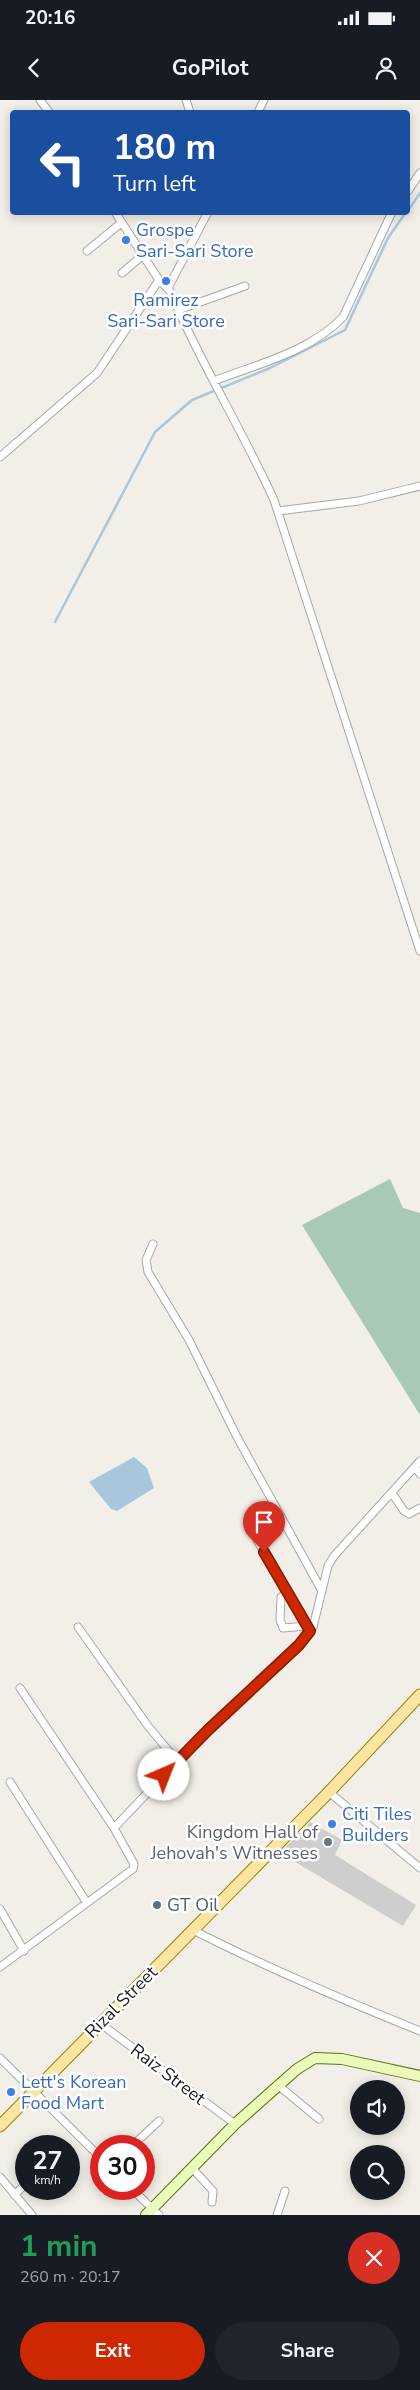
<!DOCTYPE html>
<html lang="en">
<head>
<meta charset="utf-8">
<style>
	body { margin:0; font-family:"Nunito Sans",sans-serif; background:#20242c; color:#f1f3f6; height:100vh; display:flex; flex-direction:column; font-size:19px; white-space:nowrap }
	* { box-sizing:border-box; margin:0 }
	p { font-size:16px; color:#9ea1a6 }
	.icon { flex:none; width:28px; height:28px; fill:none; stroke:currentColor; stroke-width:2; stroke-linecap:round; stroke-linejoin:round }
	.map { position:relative; height:2115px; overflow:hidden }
	.drawer { display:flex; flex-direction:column; background:#171b24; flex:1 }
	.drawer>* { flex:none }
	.guide { position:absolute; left:10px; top:10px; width:400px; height:105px; border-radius:5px; box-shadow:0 2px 12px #0003; background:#1a4fa0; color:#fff; overflow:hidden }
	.fabs { position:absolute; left:350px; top:1980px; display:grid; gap:10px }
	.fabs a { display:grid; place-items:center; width:55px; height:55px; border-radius:50%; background:#171b24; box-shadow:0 2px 12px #0003; font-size:25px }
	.speed { position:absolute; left:15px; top:2035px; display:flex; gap:10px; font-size:25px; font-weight:700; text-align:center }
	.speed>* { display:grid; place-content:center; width:65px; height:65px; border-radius:50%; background:#171b24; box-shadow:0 2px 12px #0003; line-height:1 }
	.speed small { font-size:12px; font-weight:400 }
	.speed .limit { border:8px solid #d22; background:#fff; color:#111 }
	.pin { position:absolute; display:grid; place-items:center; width:42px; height:42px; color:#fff; margin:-51px -21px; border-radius:50% 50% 50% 0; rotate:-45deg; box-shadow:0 0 5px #0007 }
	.pin .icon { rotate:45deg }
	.me { position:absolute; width:55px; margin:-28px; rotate:44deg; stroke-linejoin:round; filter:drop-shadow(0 0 4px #0008) }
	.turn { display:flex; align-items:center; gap:18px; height:105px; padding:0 20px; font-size:22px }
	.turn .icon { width:65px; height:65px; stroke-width:2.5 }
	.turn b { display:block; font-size:35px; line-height:42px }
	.round { display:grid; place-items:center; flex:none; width:52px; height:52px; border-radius:26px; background:#20242c }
	.head { display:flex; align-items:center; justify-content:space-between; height:85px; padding:0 20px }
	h1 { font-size:30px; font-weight:700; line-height:38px; color:#1e9e55 }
	.primary-button { display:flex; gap:10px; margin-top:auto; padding:10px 20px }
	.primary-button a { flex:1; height:58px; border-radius:30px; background:#ce2803; color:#fff; font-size:20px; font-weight:700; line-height:58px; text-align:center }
	.primary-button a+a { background:#20242c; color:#f1f3f6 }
	.status { display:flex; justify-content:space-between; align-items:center; height:35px; padding:0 25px; background:#171b24; direction:ltr }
	.status svg { height:14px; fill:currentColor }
	header { display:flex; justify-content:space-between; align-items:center; height:65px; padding:0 20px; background:#171b24; font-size:22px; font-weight:700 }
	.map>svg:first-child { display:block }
	.religious { fill:#cecece }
	.cemetery { fill:#a8c9b3 }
	.water { fill:#a8c7dd }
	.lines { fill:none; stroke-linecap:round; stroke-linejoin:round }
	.stream { stroke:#a8c7dd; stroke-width:2.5 }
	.minor-casing { stroke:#a7a7a7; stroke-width:9 }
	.secondary-casing { stroke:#577806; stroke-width:12 }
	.primary-casing { stroke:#9a8402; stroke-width:13 }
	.minor { stroke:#fff; stroke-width:7 }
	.secondary { stroke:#ebf9bc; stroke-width:10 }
	.primary { stroke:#fbe5a2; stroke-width:11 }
	.route-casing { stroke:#861a02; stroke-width:12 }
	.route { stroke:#ce2803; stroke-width:9 }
	.shop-dot { fill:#3f7fe0; stroke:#fff; stroke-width:2 }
	.worship-dot { fill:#6b7280; stroke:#fff; stroke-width:2 }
	.service-dot { fill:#5c6f8a; stroke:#fff; stroke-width:2 }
	.labels { text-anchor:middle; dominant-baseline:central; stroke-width:5; stroke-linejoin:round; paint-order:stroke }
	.shop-label { font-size:18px; fill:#366cbe; stroke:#fff; text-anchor:start }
	.worship-label { font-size:18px; fill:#5b616d; stroke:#fff; text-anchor:end }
	.service-label { font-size:18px; fill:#4e5e75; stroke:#fff; text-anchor:start }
	.street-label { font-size:18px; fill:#202020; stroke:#fff }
</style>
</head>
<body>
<div class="status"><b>20:16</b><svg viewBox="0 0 49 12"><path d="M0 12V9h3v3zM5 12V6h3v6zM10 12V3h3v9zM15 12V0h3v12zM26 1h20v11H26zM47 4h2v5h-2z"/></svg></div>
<header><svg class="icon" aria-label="back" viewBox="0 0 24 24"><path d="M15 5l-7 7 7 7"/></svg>GoPilot<svg class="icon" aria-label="person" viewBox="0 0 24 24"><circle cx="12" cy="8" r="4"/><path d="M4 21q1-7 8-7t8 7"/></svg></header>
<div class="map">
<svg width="420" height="2115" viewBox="0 0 420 2115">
	<rect width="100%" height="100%" fill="#f1efe7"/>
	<path class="religious" d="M310 1722 342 1740 335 1755 416 1805 403 1826 280 1753Z"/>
	<path class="cemetery" d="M390 1079 403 1108 420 1113V1315L302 1125Z"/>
	<path class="water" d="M134 1357 147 1368 154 1388 117 1411 111 1409 89 1382Z"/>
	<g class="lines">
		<path class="stream" d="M408 111 420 93
			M55 522 155 332 192 300 270 268 345 230 388 138 406 112"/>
		<defs>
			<path id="minor" d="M40 0 49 12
				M186 0 190 12
				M258 12 264 0
				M408 91 420 73
				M115 112 159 180 170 191C200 263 242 329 274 400L420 851
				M87 151 121 123
				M122 173 143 155
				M168 188 208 112
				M178 210 245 186
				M214 281C257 264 310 252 343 217L392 112
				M0 357 97 273 159 180
				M278 411 359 401 420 386
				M153 1144 146 1160 148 1172 189 1240 237 1337 322 1491
				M415 1367 420 1374
				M392 1393 404 1411 409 1414 420 1408
				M257 1440 310 1531
				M288 1492 281 1497 280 1520 283 1528 307 1526
				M78 1527 148 1626 177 1661
				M20 1588 114 1728
				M10 1682 87 1803
				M329 1692 420 1768
				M0 1809 24 1851
				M193 1830C267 1868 343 1900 420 1931
				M0 1867 133 1769 134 1764 114 1728 208 1629 299 1545 313 1527 328 1466 334 1456 420 1361
				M101 1924 235 2024
				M0 1958 101 2058
				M279 1986 319 2019
				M132 2046 159 2021
				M192 2068 213 2091 212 2102
				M0 2077 32 2115
				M132 2089 159 2115
				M14 2095 26 2084
				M277 2115 285 2091"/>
			<path id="secondary" d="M146 2115 235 2024 297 1969 315 1958 342 1959 420 1976"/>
			<path id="primary" d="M0 2026 329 1692 420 1595"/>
		</defs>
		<use href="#minor" class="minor-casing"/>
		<use href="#secondary" class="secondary-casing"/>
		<use href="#primary" class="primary-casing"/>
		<use href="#minor" class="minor"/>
		<use href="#secondary" class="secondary"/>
		<use href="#primary" class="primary"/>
	</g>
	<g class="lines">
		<defs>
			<path id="route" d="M164 1675 208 1630 299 1545 310 1531 264 1452"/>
		</defs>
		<use href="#route" class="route-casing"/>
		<use href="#route" class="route"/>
	</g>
	<g class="shop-dot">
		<circle cx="126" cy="140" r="5"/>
		<circle cx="166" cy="181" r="5"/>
		<circle cx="332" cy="1724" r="5"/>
		<circle cx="11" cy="1992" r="5"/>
	</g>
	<circle class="worship-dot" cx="328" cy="1742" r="5"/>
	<circle class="service-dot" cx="157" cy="1805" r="5"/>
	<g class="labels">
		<g class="shop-label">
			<text x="136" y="130">Grospe<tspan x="136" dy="21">Sari-Sari Store</tspan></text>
			<text x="166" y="200" text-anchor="middle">Ramirez<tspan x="166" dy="21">Sari-Sari Store</tspan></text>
			<text x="342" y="1714">Citi Tiles<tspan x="342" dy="21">Builders</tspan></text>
			<text x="21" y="1982">Lett's Korean<tspan x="21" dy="21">Food Mart</tspan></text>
		</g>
		<g class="worship-label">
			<text x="318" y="1732">Kingdom Hall of<tspan x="318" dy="21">Jehovah's Witnesses</tspan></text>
		</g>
		<g class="service-label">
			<text x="167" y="1805">GT Oil</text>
		</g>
		<g class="street-label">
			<text transform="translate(121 1902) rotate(-45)">Rizal Street</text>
			<text transform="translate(168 1974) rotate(37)">Raiz Street</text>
		</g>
	</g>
</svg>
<div class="fabs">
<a><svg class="icon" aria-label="sound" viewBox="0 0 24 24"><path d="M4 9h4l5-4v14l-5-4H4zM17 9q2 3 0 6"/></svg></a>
<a><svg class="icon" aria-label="search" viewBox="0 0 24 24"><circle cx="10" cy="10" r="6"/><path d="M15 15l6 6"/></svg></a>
</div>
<div class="speed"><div>27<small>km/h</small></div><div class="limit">30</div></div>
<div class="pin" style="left:264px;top:1452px;background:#d93025"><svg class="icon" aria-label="arrive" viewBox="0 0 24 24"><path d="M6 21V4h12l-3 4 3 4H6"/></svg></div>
<svg class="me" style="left:164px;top:1675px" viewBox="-20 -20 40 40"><circle r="19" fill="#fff"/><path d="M0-13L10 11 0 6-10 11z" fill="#ce2803"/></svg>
<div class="guide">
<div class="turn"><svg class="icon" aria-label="left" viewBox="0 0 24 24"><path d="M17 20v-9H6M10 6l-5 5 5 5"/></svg><div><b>180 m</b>Turn left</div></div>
</div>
</div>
<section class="drawer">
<div class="head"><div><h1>1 min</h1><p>260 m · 20:17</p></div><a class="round" style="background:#d93025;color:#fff"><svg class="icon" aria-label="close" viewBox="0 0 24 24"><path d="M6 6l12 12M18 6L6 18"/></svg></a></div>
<div class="primary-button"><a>Exit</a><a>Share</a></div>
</section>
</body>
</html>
